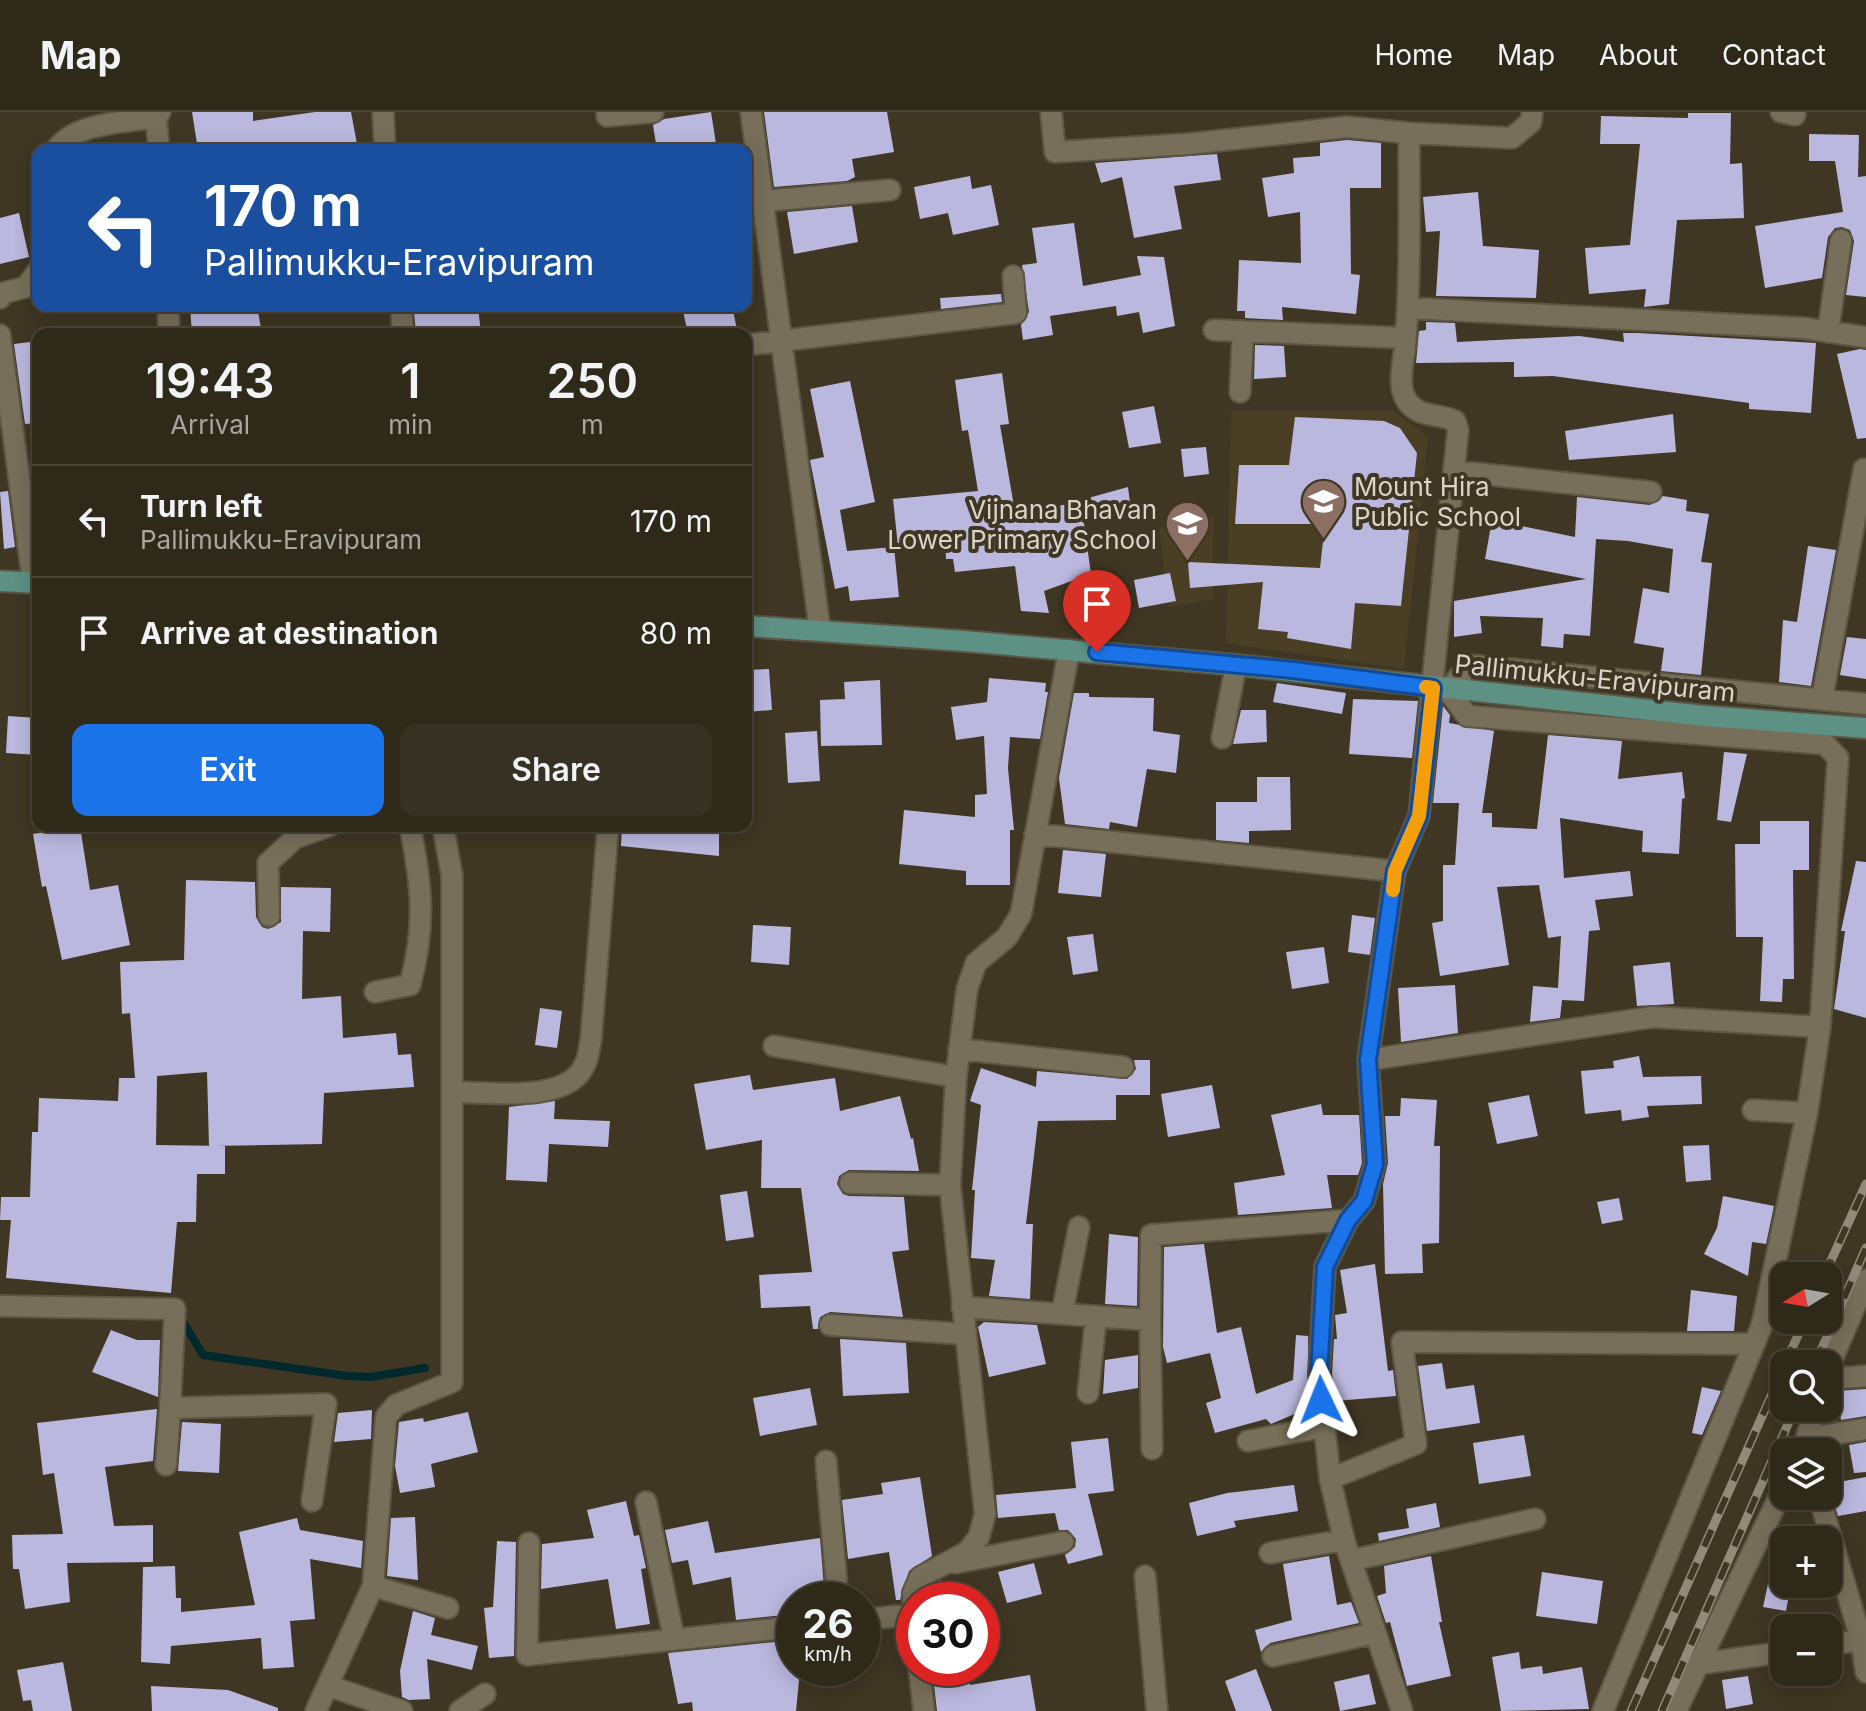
<!DOCTYPE html>
<html lang="en">
<head>
<meta charset="utf-8">
<style>
	body { margin:0; font-family:Inter,sans-serif; background:#373123; color:#f1f3f6; height:100vh; display:flex; flex-direction:column; font-size:30px; white-space:nowrap }
	* { box-sizing:border-box; margin:0 }
	p { font-size:26px; color:#a7a6a2 }
	.icon { flex:none; width:44px; height:44px; fill:none; stroke:currentColor; stroke-width:2; stroke-linecap:round; stroke-linejoin:round }
	.map { position:relative; flex:1; overflow:hidden }
	.panel { position:absolute; left:32px; top:216px; width:720px; height:504px; display:flex; flex-direction:column; background:#2f291a; border-radius:16px; box-shadow:0 4px 20px #0003,0 0 0 2px #4a4539 }
	.panel>* { flex:none }
	.banner { position:absolute; left:32px; top:32px; width:720px; height:168px; border-radius:16px; box-shadow:0 4px 20px #0003,0 0 0 2px #4a4539; background:#1a4fa0; color:#fff; overflow:hidden }
	.needle { width:52px; rotate:259deg }
	.buttons { position:absolute; left:1770px; top:1150px; display:grid; gap:16px }
	.buttons a { display:grid; place-items:center; width:72px; height:72px; border-radius:16px; background:#2f291a; box-shadow:0 4px 20px #0003,0 0 0 2px #4a4539; font-size:40px }
	.speed { position:absolute; left:776px; top:1470px; display:flex; gap:16px; font-size:40px; font-weight:700; text-align:center }
	.speed>* { display:grid; place-content:center; width:104px; height:104px; border-radius:50%; background:#2f291a; box-shadow:0 4px 20px #0003,0 0 0 2px #4a4539; line-height:1 }
	.speed small { font-size:20px; font-weight:400 }
	.speed .limit { border:12px solid #d22; background:#fff; color:#111 }
	.pin { position:absolute; display:grid; place-items:center; width:68px; height:68px; color:#fff; margin:-82px -34px; border-radius:50% 50% 50% 0; rotate:-45deg; box-shadow:0 0 8px #0007 }
	.pin .icon { rotate:45deg }
	.me { position:absolute; width:88px; margin:-44px; rotate:358deg; stroke-linejoin:round; filter:drop-shadow(0 0 6px #0008) }
	.turn { display:flex; align-items:center; gap:28px; height:168px; padding:0 40px; font-size:36px }
	.turn .icon { width:104px; height:104px; stroke-width:2.5 }
	.turn b { display:block; font-size:56px; line-height:68px }
	.eta { display:flex; justify-content:space-evenly; align-items:center; height:136px; text-align:center }
	.eta b { font-size:48px; font-weight:600; line-height:56px }
	.cta { display:flex; gap:16px; margin-top:auto; padding:16px 40px }
	.cta a { flex:1; height:92px; border-radius:16px; background:#1a73e8; color:#fff; font-size:32px; font-weight:600; line-height:92px; text-align:center }
	.cta a+a { background:#373123; color:#f1f3f6 }
	ul { padding:0; list-style:none }
	li { display:flex; align-items:center; gap:24px; height:112px; padding:0 40px; border-top:2px solid #4a4539 }
	li div { flex:1 }
	li b { display:block; font-size:30px }
	li em { font-style:normal }
	header { display:flex; align-items:center; gap:48px; box-sizing:border-box; height:112px; padding:0 40px; background:#2f291a; border-bottom:2px solid #4a4539 }
	header strong { font-size:38px }
	nav { display:flex; gap:44px; margin-inline-start:auto; font-size:28px }
	.map>svg:first-child { display:block }
	.built { fill:#4a3f24 }
	.lines { fill:none; stroke-linecap:round; stroke-linejoin:round }
	.stream { stroke:#00292e; stroke-width:8 }
	.building { fill:#bab8de }
	.minor-casing { stroke:#5b5544; stroke-width:24 }
	.major-casing { stroke:#5b5544; stroke-width:24 }
	.minor { stroke:#786f5a; stroke-width:20 }
	.major { stroke:#5c9183; stroke-width:20 }
	.rail-casing { stroke:#918b7b; stroke-width:9 }
	.rail { stroke:#3f3723; stroke-width:6; stroke-dasharray:18; stroke-linecap:butt }
	.route-casing { stroke:#114b97; stroke-width:20 }
	.route { stroke:#1a73e8; stroke-width:14 }
	.slow { stroke:#f59e0b; stroke-width:14 }
	.labels { text-anchor:middle; dominant-baseline:central; stroke-width:8; stroke-linejoin:round; paint-order:stroke }
	.poi-label { font-size:26px; fill:#dad5c9; stroke:#3f3723; text-anchor:start }
	.street-label { font-size:26px; fill:#dad5c9; stroke:#3f3723 }
</style>
</head>
<body>
<header>
<strong>Map</strong>
<nav><a>Home</a><a>Map</a><a>About</a><a>Contact</a></nav>
</header>
<div class="map">
<svg width="1866" height="1599" viewBox="0 0 1866 1599">
	<rect width="100%" height="100%" fill="#3f3723"/>
	<path class="built" d="M1231 299H1395L1428 325 1404 557 1226 531Z
		M1213 404V487L1169 495 1159 415Z"/>
	<g class="lines">
		<path class="stream" d="M179 1203 203 1243 347 1264 371 1265 425 1256"/>
	</g>
	<path class="building" d="M192 0H253V9L315 0H351L357 32 323 38H198Z
		M711 0 717 38H657L653 13 664 7Z
		M764 0H887L894 40 852 47 855 65 847 69 774 75Z
		M1688 1H1731L1730 52 1742 51 1744 106 1677 108 1669 192 1644 195 1646 177 1589 182 1585 136 1630 133 1640 32H1600L1601 4 1688 6Z
		M1809 22 1859 23 1858 65 1866 64V185L1846 183 1854 129 1850 118 1842 115 1835 116 1828 125 1822 166 1765 176 1755 114 1843 100 1835 49H1809Z
		M1347 28 1381 31V76H1350L1351 162 1360 163 1356 202 1282 195 1283 208 1245 206V199H1237L1239 148 1301 151 1300 100 1268 105 1262 66 1294 61 1293 46 1320 44V31Z
		M1217 42 1221 68 1174 74 1182 117 1134 126 1122 65 1101 71 1095 51Z
		M970 64 972 77 991 73 999 113 953 123 948 101 920 107 914 75Z
		M1478 80 1483 134 1539 138 1536 186 1436 184 1440 119 1426 120 1423 85Z
		M852 94 858 130 794 142 787 100Z
		M19 101 29 145 0 152V106Z
		M1074 111 1083 174 1141 163 1137 144 1164 145 1175 214 1143 221 1139 200 1117 204 1116 194 1050 204 1053 223 1023 228 1021 213 1029 200 1022 153 1037 151 1032 116Z
		M1001 182 1002 190 941 197 940 186Z
		M190 194H257L262 222H192Z
		M456 194H478L481 222H416L414 199Z
		M705 194H732L738 222H688L683 199Z
		M1426 210 1455 211 1457 230 1579 224 1624 230 1623 221H1638L1816 231 1811 301 1749 297V291L1553 264 1514 265V250L1416 251 1419 219 1426 218Z
		M38 229V311L25 312 14 232Z
		M1255 233 1284 234 1286 265 1254 267Z
		M1860 237 1866 238V326L1857 327 1837 242Z
		M1002 261 1009 312 1000 313 1016 406 1128 375 1131 399 1083 405 1091 462 1044 479 1049 501 1021 499 1015 454 955 460 953 447H946L945 430 898 435 893 387 978 379 968 318 962 319 955 268Z
		M850 269 875 390 840 398 847 439 894 435 899 485 850 489 848 474 835 477 810 348 824 345 810 277Z
		M1154 294 1161 331 1129 336 1122 300Z
		M1673 302 1676 340 1569 348 1565 319Z
		M1295 305 1384 309 1400 316 1417 341 1401 494 1355 491 1351 537 1287 526 1288 520 1258 517 1263 470 1190 476 1188 450 1320 456 1325 412H1235L1239 353H1289Z
		M1206 335 1209 362 1184 365 1181 337Z
		M8 379 15 435 4 437 0 380Z
		M1663 384 1687 388 1686 399 1709 402 1701 450 1712 451 1701 563 1661 559 1664 536 1634 531 1643 476 1669 481 1673 437 1628 429 1596 427 1590 524 1564 522 1563 536 1541 534 1543 506 1480 504 1482 521 1454 525V489L1586 467 1485 447 1492 408 1575 425 1577 385 1650 393Z
		M1808 434 1836 438 1811 574 1779 570 1783 508 1797 510Z
		M1170 461 1176 489 1139 496 1134 468Z
		M1847 525 1866 527V567L1840 563Z
		M769 557 772 598 746 600V558Z
		M989 566 1046 571 1045 580H1048L1040 627 1010 625 1008 656 1014 718H1010V773H966V759L899 752 904 698 975 705V683L987 682 984 624 956 628 951 595 987 590Z
		M880 568 882 633 821 634 820 588 845 587 844 570Z
		M1277 571 1346 581 1342 602 1273 590Z
		M1074 581H1089V585L1154 586 1153 619 1180 623 1176 661 1147 657 1137 715 1110 710 1109 717 1065 712 1059 666Z
		M1353 587 1418 589 1412 646 1349 642Z
		M1443 594 1450 603 1449 611 1494 619 1482 701H1492V715L1537 717 1548 623 1622 629 1618 667 1682 660 1685 686 1682 687 1679 742 1642 740 1643 719 1560 706 1564 766 1630 759 1633 784 1595 788 1600 818 1589 819 1584 889 1562 888 1560 906 1530 910 1533 874 1558 876 1561 824 1548 826 1539 773 1497 775 1509 853 1440 864 1432 811 1443 809V753H1455L1459 691H1433Z
		M1241 598H1266L1267 630 1233 632Z
		M8 604 38 606V643L6 641Z
		M817 619 820 669 788 671 785 621Z
		M1724 640 1747 642 1731 710 1717 708Z
		M1257 665H1290L1291 718 1249 719V731L1216 728V690H1257Z
		M1760 709H1809V758H1793L1794 867H1783L1782 890 1760 889 1763 825H1736L1735 732H1760Z
		M80 714 90 778 118 773 130 833 62 848 46 774 42 775 33 722Z
		M622 714H719V744L621 734Z
		M1063 738 1106 742 1101 785 1058 781Z
		M1856 749 1866 750V906L1834 897 1845 819H1841Z
		M186 768 255 770 256 805 262 815 268 817 281 810V775L331 776 330 820 303 819 302 887 341 884 343 926 396 921 398 943 411 942 414 975 324 981 322 1032 209 1034 207 960 157 964 156 1033 225 1034V1062H197L196 1110H177L171 1181 6 1166 11 1108H0L1 1085H30L32 1020H38L39 986 118 989 119 966H135L130 901 122 902 120 850 184 848Z
		M1352 803 1375 806 1370 843 1348 840Z
		M753 813 791 815 789 853 751 850Z
		M1093 822 1098 859 1073 863 1067 825Z
		M1324 835 1329 871 1292 877 1286 840Z
		M1670 850 1674 892 1637 894 1633 854Z
		M1455 873 1458 921 1401 930 1398 876Z
		M540 896 562 899 557 936 535 933Z
		M1639 944 1643 965 1701 964 1702 992 1647 994 1649 1005 1622 1009 1621 998 1585 1002 1581 959 1614 956 1613 949Z
		M1134 948H1150V983H1116V1008L1038 1009 1026 1112H1033L1030 1187 989 1184 995 1148 971 1146 975 1078H972L981 993 970 989 981 956 1036 975 1037 959 1127 967 1136 957Z
		M750 963 753 978 835 966 840 999 900 984 911 1027 913 1026 919 1059 849 1058 839 1064 837 1072 843 1082 849 1084 904 1085 909 1138 892 1140 903 1205 830 1200 820 1205 818 1217H813L810 1194 761 1196 759 1163 812 1160 801 1076H761L762 1028 706 1038 694 972Z
		M1212 973 1220 1016 1168 1025 1161 982Z
		M1529 983 1538 1024 1497 1032 1488 991Z
		M1401 986 1437 988 1434 1034H1440L1439 1131 1422 1132 1423 1161 1385 1162 1383 1072 1388 1051 1385 1004H1400Z
		M555 989 554 1007 610 1009 608 1035 549 1032 547 1070 506 1068 509 995Z
		M1321 992 1323 1003H1359L1362 1051 1358 1063H1327L1332 1096 1238 1103 1234 1071 1285 1063 1271 1003Z
		M1709 1033 1711 1068 1686 1070 1683 1034Z
		M747 1079 754 1125 726 1129 720 1083Z
		M1723 1084 1774 1094 1766 1132 1752 1130 1748 1164 1704 1142 1717 1116Z
		M1619 1086 1623 1108 1602 1112 1597 1090Z
		M1109 1122 1138 1125 1137 1194 1105 1192Z
		M1204 1132 1217 1221 1241 1215 1256 1282 1293 1268 1296 1223 1308 1224 1309 1296 1271 1312 1266 1307 1215 1321 1206 1291 1221 1286 1210 1241 1167 1251 1163 1235 1164 1135Z
		M1375 1152 1388 1259 1393 1258 1396 1284 1335 1289 1332 1262 1334 1227H1337L1335 1203 1347 1201 1340 1158Z
		M1691 1178 1737 1184 1734 1219H1687Z
		M984 1210 1037 1213 1046 1252 989 1265 978 1215Z
		M111 1218 137 1228H160L158 1285 92 1260Z
		M840 1227 906 1231 909 1281 843 1284Z
		M1138 1243V1276L1103 1282 1105 1248Z
		M1442 1251 1446 1277 1474 1273 1480 1311 1427 1319 1418 1254Z
		M1702 1275 1721 1279 1702 1323 1692 1321Z
		M810 1276 817 1313 760 1324 753 1286Z
		M1866 1277V1304L1841 1308 1836 1279Z
		M157 1297 153 1349 105 1355 114 1414 153 1413V1450L67 1451 70 1490 25 1497 19 1457H13L12 1423 63 1422 54 1361 43 1363 37 1311Z
		M372 1298 371 1327 334 1330 338 1301Z
		M468 1300 478 1340 431 1352 435 1375 400 1381 395 1354 399 1310 423 1306 424 1310Z
		M182 1310 221 1312 219 1361 178 1359Z
		M1524 1323 1531 1364 1479 1372 1473 1331Z
		M1108 1326 1114 1379 1088 1382 1103 1443 1068 1452 1065 1443 1075 1435 1076 1427 1068 1418H1059L1055 1401 998 1406 996 1383 1076 1376 1071 1330Z
		M1866 1330V1360L1854 1361 1849 1333Z
		M920 1365 932 1444 909 1459 900 1488H896L889 1440 848 1447 842 1388 883 1382 881 1371Z
		M1866 1365V1399L1838 1404 1828 1372Z
		M1294 1373 1298 1399 1234 1409 1236 1415 1197 1424 1189 1391 1227 1381Z
		M626 1389 634 1424 639 1423 646 1456 641 1457 650 1512 616 1517 608 1467 541 1477 542 1432 594 1426 587 1398Z
		M1436 1391 1440 1415 1379 1429 1378 1421 1409 1416 1406 1397Z
		M415 1405 418 1468 387 1464 391 1406Z
		M297 1406 300 1418 363 1429 361 1456 310 1447 315 1507 290 1509 294 1555 263 1557 261 1526 171 1534 170 1552 141 1550 143 1455 175 1454 176 1486H181V1500L255 1493 239 1420Z
		M708 1409 715 1441 820 1426 825 1488H794V1502L736 1508 731 1465 693 1473 688 1448 672 1451 665 1418Z
		M497 1429 516 1430 514 1544 489 1546 484 1496 493 1495Z
		M1329 1444 1337 1493 1351 1490 1359 1511 1270 1531 1261 1540 1255 1518 1292 1508 1283 1452Z
		M1431 1444 1442 1510H1439L1451 1564 1407 1574 1390 1510 1386 1511 1377 1484 1386 1481 1384 1454Z
		M1034 1451 1042 1482 1007 1491 998 1460Z
		M1542 1460 1603 1469 1597 1512 1536 1504Z
		M941 1468 944 1488H926L930 1474Z
		M1768 1472H1791L1786 1499 1763 1495Z
		M413 1499 435 1506 431 1523 478 1534 472 1558 427 1547 430 1587 409 1588 402 1585 400 1559Z
		M794 1528V1557L800 1558 796 1599H693L692 1590 678 1592 668 1541Z
		M1519 1540 1521 1557 1542 1554 1543 1562 1582 1555 1589 1597 1501 1599 1492 1545Z
		M63 1550 72 1599H33L31 1588 23 1589 17 1558Z
		M932 1556H967L970 1573 1030 1563 1036 1599H937Z
		M1256 1557 1272 1599H1236L1225 1569Z
		M1369 1562 1376 1592 1340 1599 1334 1570Z
		M1748 1564 1753 1592 1726 1597 1722 1568Z
		M151 1574 228 1578 278 1596V1599H152Z"/>
	<g class="lines">
		<defs>
			<path id="minor" d="M383 0 385 38
				M607 0V4L653 0
				M751 0 820 519
				M1051 0 1055 40 1188 32 1347 15 1409 21
				M1781 0 1795 3
				M56 38C75 10 124 11 156 5
				M159 38 156 5 160 0
				M764 89 890 78
				M0 186 3 181 26 175 38 159
				M168 194 169 222
				M401 194 403 222
				M1408 196 1803 216 1866 225
				M1214 218 1406 226
				M1828 220 1841 128
				M0 223 33 470
				M746 233 1016 201 1013 164
				M1240 280 1243 219
				M1454 359 1651 380
				M1822 587 1864 357
				M1222 626 1236 553
				M1035 722 1395 759
				M269 804 268 751 295 726 329 714
				M375 880 410 873C426 813 422 774 410 714
				M1820 915 1838 646 1825 632 1467 604 1448 578 1469 553 1866 592
				M774 934 956 965
				M959 937 1123 955
				M1368 948 1653 905 1820 915 1807 1001
				M455 980C490 980 569 992 585 952 589 945 589 935 591 927L608 714
				M850 1071 950 1073
				M0 1194 175 1197 170 1296 326 1292 312 1389
				M962 1195 1150 1208 1152 1337
				M1062 1202 1079 1115
				M1150 1208 1151 1123 1348 1108
				M830 1213 965 1222
				M1828 1257 1866 1168
				M1828 1267 1866 1264
				M1088 1281 1096 1205
				M1248 1329 1323 1315
				M1803 1336 1816 1296
				M1811 1340 1808 1326 1866 1317
				M826 1349 838 1488
				M166 1353 170 1296
				M1330 1367 1416 1332 1402 1230 1754 1232
				M1819 1384 1861 1528 1866 1560
				M646 1390 674 1527
				M529 1431 527 1543 794 1515
				M1270 1441 1344 1428
				M1353 1448 1535 1407
				M955 1451 1063 1430
				M1145 1464 1157 1599
				M373 1474 448 1496
				M914 1503 913 1481 920 1465 967 1440 979 1425 985 1402 950 1073 956 965 967 877 976 851 1007 825 1021 802 1069 538
				M862 1508 914 1502
				M1828 1533 1861 1528
				M1273 1544 1375 1521
				M1698 1552 1784 1540
				M919 1556 924 1599
				M329 1574 402 1599
				M316 1599 373 1474 386 1305 396 1293 452 1270V764L443 714
				M460 1599 485 1582
				M1402 1599 1344 1428 1330 1367 1319 1262 1325 1155 1348 1108 1364 1089 1375 1052 1368 948 1395 759 1419 704 1458 318 1455 309C1439 301 1418 306 1407 289 1397 274 1403 252 1405 235 1411 164 1409 92 1409 21L1512 26 1531 10 1532 0
				M1603 1599 1762 1213 1807 1001 1753 998
				M1676 1599 1784 1375"/>
			<path id="major" d="M0 469 38 471
				M746 514 964 529 1236 553 1705 604 1866 616"/>
		</defs>
		<use href="#minor" class="minor-casing"/>
		<use href="#major" class="major-casing"/>
		<use href="#minor" class="minor"/>
		<use href="#major" class="major"/>
		<defs>
			<path id="rail" d="M1824 1164 1866 1072
				M1785 1252 1805 1208
				M1815 1252 1866 1136
				M1631 1599 1784 1255
				M1662 1599 1795 1296"/>
		</defs>
		<use href="#rail" class="rail-casing"/>
		<use href="#rail" class="rail"/>
	</g>
	<g class="lines">
		<defs>
			<path id="route" d="M1097 540 1293 558 1433 576 1419 704 1395 759 1368 948 1375 1052 1364 1089 1348 1108 1325 1155 1319 1262 1321 1288"/>
		</defs>
		<use href="#route" class="route-casing"/>
		<use href="#route" class="route"/>
		<path class="slow" d="M1393 778 1395 759 1419 704 1433 576 1426 575"/>
	</g>
	<defs>
		<symbol id="school-pin" viewBox="-11 -11 22 30"><path d="M0 17L-7.5 6A9.5 9.5 0 1 1 7.5 6Z" fill="#8d6e63" stroke="#3f3723"/><path d="M0-5L7-2L0 1L-7-2ZM-4 1L0 2.5L4 1V4Q0 6-4 4Z" fill="#fff"/></symbol>
	</defs>
	<g fill-rule="evenodd">
		<use href="#school-pin" x="1298" y="364" width="51" height="69"/>
		<use href="#school-pin" x="1162" y="386" width="51" height="69"/>
	</g>
	<g class="labels">
		<g class="poi-label">
			<text x="1354" y="374">Mount Hira<tspan x="1354" dy="30">Public School</tspan></text>
			<text x="1157" y="397" text-anchor="end">Vijnana Bhavan<tspan x="1157" dy="30">Lower Primary School</tspan></text>
		</g>
		<g class="street-label">
			<text transform="translate(1595 566) rotate(6)">Pallimukku-Eravipuram</text>
		</g>
	</g>
</svg>
<div class="buttons">
<a><svg class="needle" viewBox="-14 -14 28 28"><path d="M0-13l5 13h-10z" fill="#e53935"/><path d="M0 13l5-13h-10z" fill="#a7a6a2"/></svg></a>
<a><svg class="icon" aria-label="search" viewBox="0 0 24 24"><circle cx="10" cy="10" r="6"/><path d="M15 15l6 6"/></svg></a>
<a><svg class="icon" aria-label="layers" viewBox="0 0 24 24"><path d="M12 4l9 5-9 5-9-5zM3 14l9 5 9-5"/></svg></a>
<a>+</a>
<a>−</a>
</div>
<div class="speed"><div>26<small>km/h</small></div><div class="limit">30</div></div>
<div class="pin" style="left:1097px;top:540px;background:#d93025"><svg class="icon" aria-label="arrive" viewBox="0 0 24 24"><path d="M6 21V4h12l-3 4 3 4H6"/></svg></div>
<svg class="me" style="left:1321px;top:1288px" viewBox="-20 -20 40 40"><path d="M0-17L14 15 0 8-14 15z" fill="#1a73e8" stroke="#fff" stroke-width="4"/></svg>
<div class="banner">
<div class="turn"><svg class="icon" aria-label="left" viewBox="0 0 24 24"><path d="M17 20v-9H6M10 6l-5 5 5 5"/></svg><div><b>170 m</b>Pallimukku-Eravipuram</div></div>
</div>
<section class="panel">
<div class="eta">
<div><b>19:43</b><p>Arrival</p></div>
<div><b>1</b><p>min</p></div>
<div><b>250</b><p>m</p></div>
</div>
<ul>
<li><svg class="icon" aria-label="left" viewBox="0 0 24 24"><path d="M17 20v-9H6M10 6l-5 5 5 5"/></svg><div><b>Turn left</b><p>Pallimukku-Eravipuram</p></div><em>170 m</em></li>
<li><svg class="icon" aria-label="arrive" viewBox="0 0 24 24"><path d="M6 21V4h12l-3 4 3 4H6"/></svg><div><b>Arrive at destination</b></div><em>80 m</em></li>
</ul>
<div class="cta"><a>Exit</a><a>Share</a></div>
</section>
</div>
</body>
</html>
